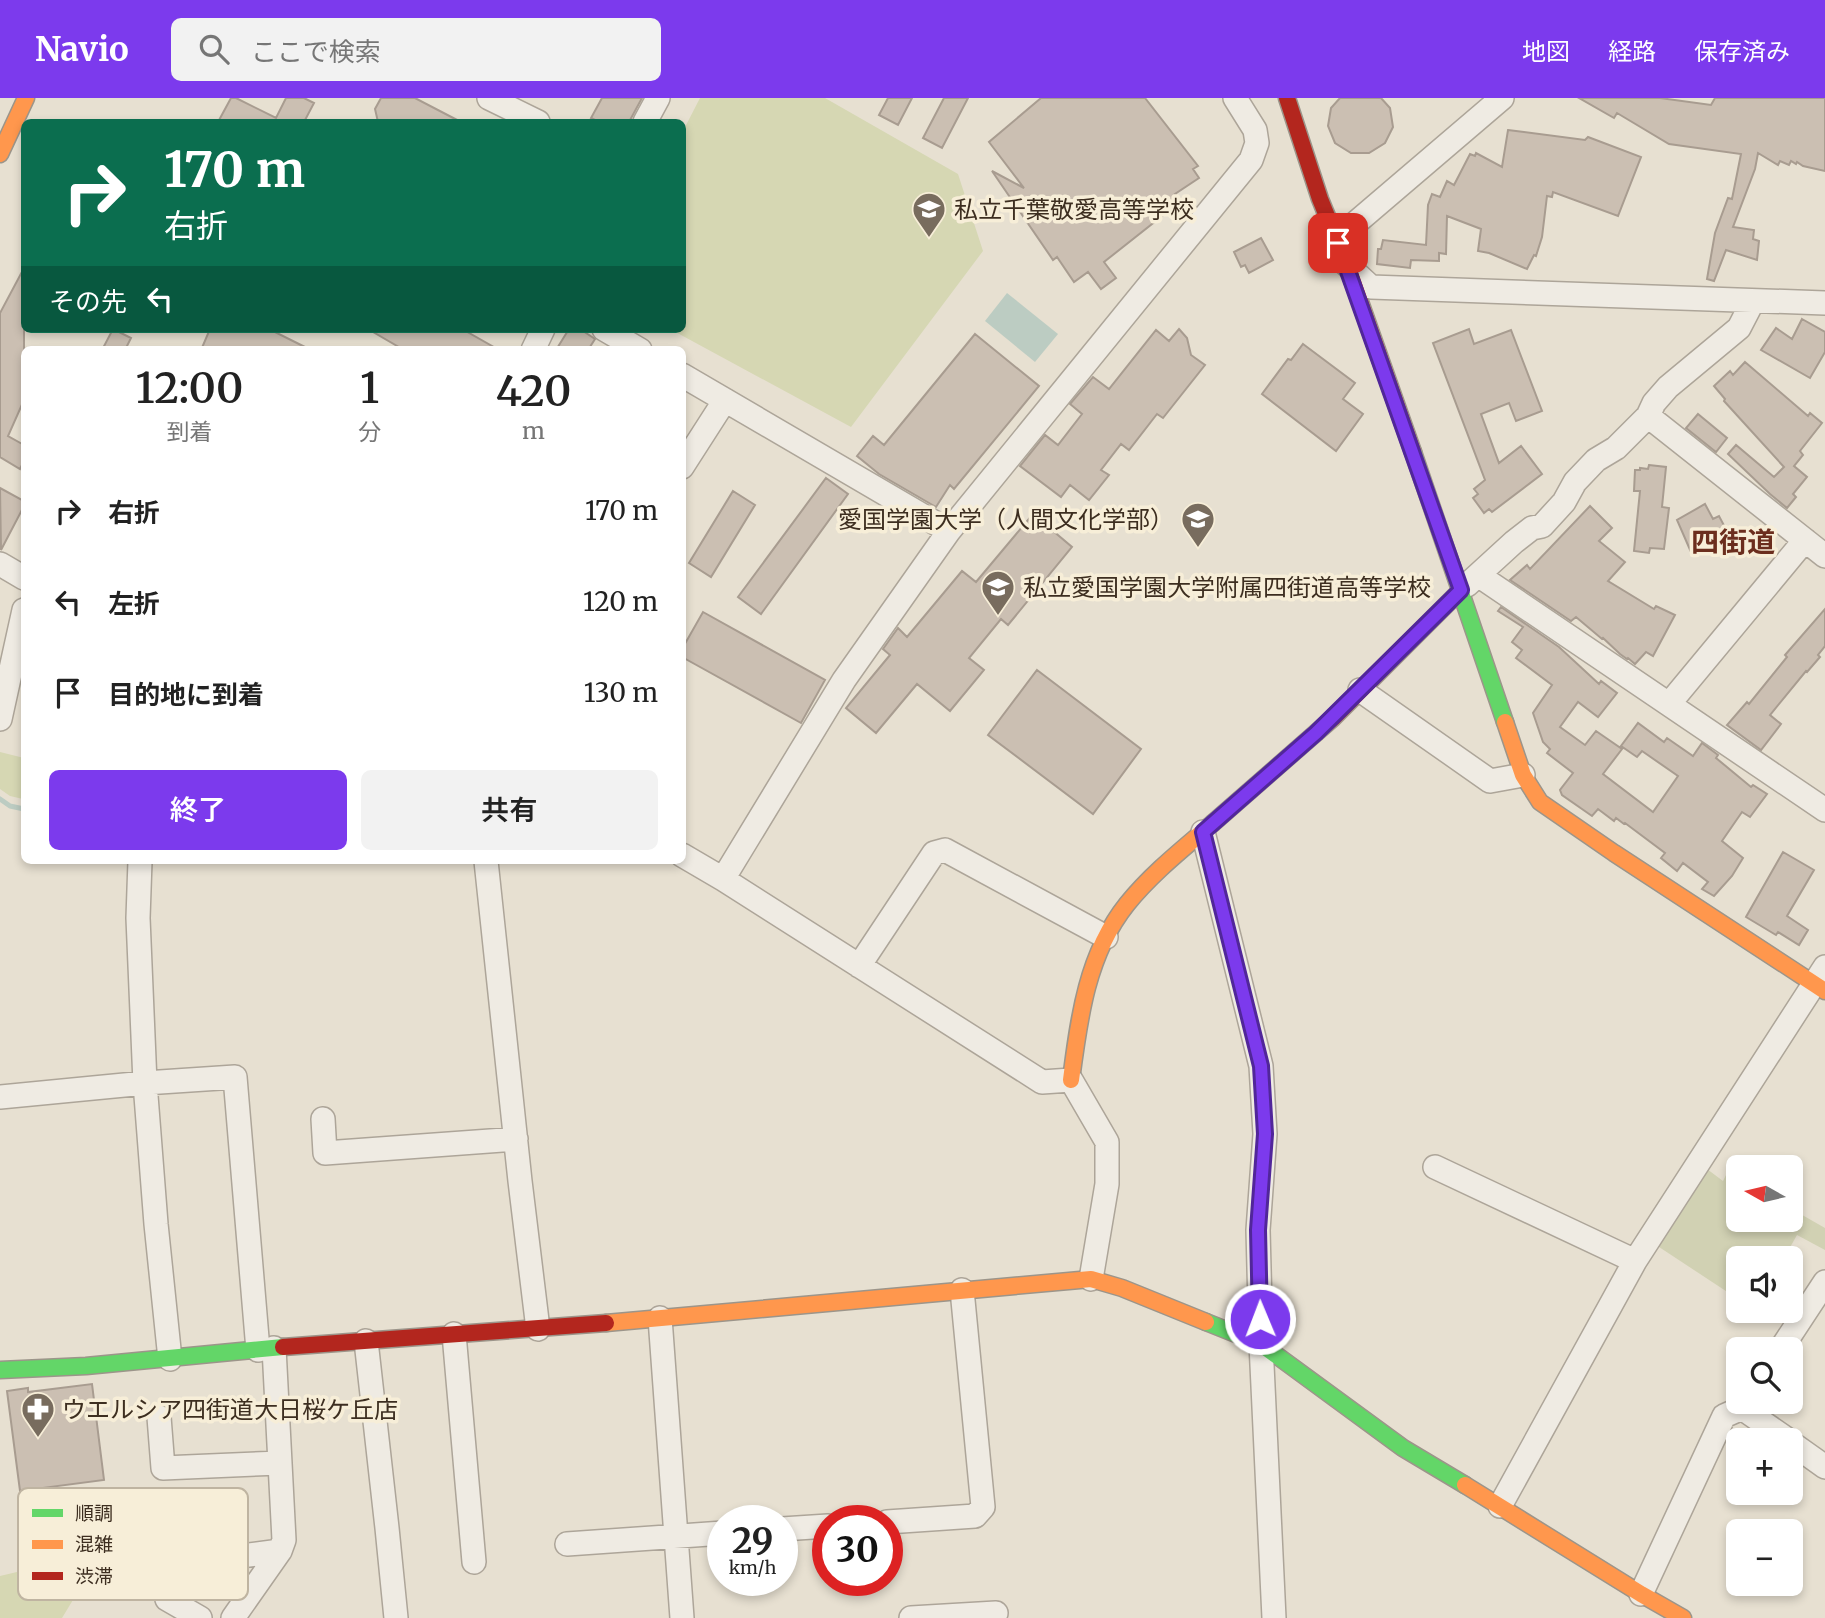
<!DOCTYPE html>
<html lang="ja">
<head>
<meta charset="utf-8">
<style>
	body { margin:0; font-family:Merriweather,"Noto Sans JP",serif; background:#f2f2f2; color:#222; height:100vh; display:flex; flex-direction:column; font-size:26px; white-space:nowrap }
	* { box-sizing:border-box; margin:0 }
	p { font-size:23px; color:#767676 }
	.icon { flex:none; width:38px; height:38px; fill:none; stroke:currentColor; stroke-width:2; stroke-linecap:round; stroke-linejoin:round }
	.map { position:relative; flex:1; overflow:hidden }
	.sheet { position:absolute; left:21px; top:248px; width:665px; height:518px; display:flex; flex-direction:column; background:#fff; border-radius:10px; box-shadow:0 4px 10px #0003 }
	.sheet>* { flex:none }
	.hud { position:absolute; left:21px; top:21px; width:665px; height:214px; border-radius:10px; box-shadow:0 4px 10px #0003; background:#0b6e4f; color:#fff; overflow:hidden }
	.needle { width:46px; rotate:278deg }
	.controls { position:absolute; left:1726px; top:1057px; display:grid; gap:14px }
	.controls a { display:grid; place-items:center; width:77px; height:77px; border-radius:10px; background:#fff; box-shadow:0 4px 10px #0003; font-size:35px }
	.speed { position:absolute; left:707px; top:1407px; display:flex; gap:14px; font-size:35px; font-weight:700; text-align:center }
	.speed>* { display:grid; place-content:center; width:91px; height:91px; border-radius:50%; background:#fff; box-shadow:0 4px 10px #0003; line-height:1 }
	.speed small { font-size:18px; font-weight:400 }
	.speed .limit { border:10px solid #d22; background:#fff; color:#111 }
	.pin { position:absolute; display:grid; place-items:center; width:60px; height:60px; color:#fff; margin:-30px; border-radius:14px; box-shadow:0 4px 10px #0006 }
	.me { position:absolute; width:77px; margin:-38px; rotate:359deg; stroke-linejoin:round; filter:drop-shadow(0 0 5px #0008) }
	.turn { display:flex; align-items:center; gap:24px; height:147px; padding:0 28px; font-size:32px }
	.turn .icon { width:91px; height:91px; stroke-width:2.5 }
	.turn b { display:block; font-size:49px; line-height:60px }
	.then { display:flex; align-items:center; height:66px; padding:0 28px; background:#0003; gap:14px; font-size:26px }
	.eta { display:flex; justify-content:space-evenly; align-items:center; height:119px; text-align:center }
	.eta b { font-size:42px; font-weight:600; line-height:49px }
	.action { display:flex; gap:14px; margin-top:auto; padding:14px 28px }
	.action a { flex:1; height:80px; border-radius:10px; background:#7c3aed; color:#fff; font-size:28px; font-weight:600; line-height:80px; text-align:center }
	.action a+a { background:#f2f2f2; color:#222 }
	ul { padding:0; list-style:none }
	li { display:flex; align-items:center; gap:21px; height:91px; padding:0 28px }
	li div { flex:1 }
	li b { display:block; font-size:26px }
	li em { font-style:normal }
	header { display:flex; align-items:center; gap:42px; box-sizing:border-box; height:98px; padding:0 35px; background:#7c3aed; color:#fff }
	header strong { font-size:33px }
	nav { display:flex; gap:38px; margin-inline-start:auto; font-size:24px }
	.search { width:490px; height:63px; background:#f2f2f2; display:flex; align-items:center; gap:18px; box-sizing:border-box; padding:0 24px; border-radius:10px; color:#767676; font-size:26px }
	.map>svg:first-child { display:block }
	.green { fill:#d6d7b3 }
	.cemetery { fill:#d1d1b3 }
	.water { fill:#bcccc2 }
	.lines { fill:none; stroke-linecap:round; stroke-linejoin:round }
	.stream { stroke:#bcccc2; stroke-width:5 }
	.building { fill:#cbbfb2; stroke:#a89c90; stroke-width:2 }
	.street-casing { stroke:#ada599; stroke-width:26 }
	.fast-casing { stroke:#9c958a; stroke-width:19 }
	.slow-casing { stroke:#9c958a; stroke-width:19 }
	.jam-casing { stroke:#9c958a; stroke-width:19 }
	.street { stroke:#efebe3; stroke-width:23 }
	.fast { stroke:#63d668; stroke-width:16 }
	.slow { stroke:#ff974d; stroke-width:16 }
	.jam { stroke:#b3261e; stroke-width:16 }
	.route-casing { stroke:#51269a; stroke-width:18 }
	.route { stroke:#7c3aed; stroke-width:12 }
	.labels { text-anchor:middle; dominant-baseline:central; stroke-width:7; stroke-linejoin:round; paint-order:stroke }
	.poi-label { font-size:24px; fill:#3d2e20; stroke:#f7eed8; text-anchor:start }
	.quarter-label { font-size:28px; font-weight:bold; fill:#6b2e1e; stroke:#f7eed8 }
	.key { fill:#f7eed8; stroke:#bfb4a1; stroke-width:2 }
	.key-label { font-size:19px; fill:#3d2e20 }
</style>
</head>
<body>
<header>
<strong>Navio</strong>
<div class="search"><svg class="icon" aria-label="search" viewBox="0 0 24 24"><circle cx="10" cy="10" r="6"/><path d="M15 15l6 6"/></svg>ここで検索</div>
<nav><a>地図</a><a>経路</a><a>保存済み</a></nav>
</header>
<div class="map">
<svg width="1825" height="1520" viewBox="0 0 1825 1520">
	<rect width="100%" height="100%" fill="#e7e0d1"/>
	<path class="green" d="M700 0H825L958 76 983 153 851 329 670 231H682L683 33Z
		M0 654 24 660 23 701 10 698 0 691Z
		M80 1459 82 1487 62 1520H0V1478Z"/>
	<path class="cemetery" d="M1707 1071 1723 1083 1727 1075 1738 1081V1122H1790V1110L1825 1130V1152L1797 1137 1784 1160H1738V1201L1656 1147Z"/>
	<path class="water" d="M1007 195 1058 236 1035 264 985 223Z"/>
	<g class="lines">
		<path class="stream" d="M0 701 10 708 24 711"/>
	</g>
	<path class="building" d="M231 0H236L276 20 286 0H304L314 5 304 24H218Z
		M381 0H415L461 24H378L375 11Z
		M602 0H642L629 24H599L591 20Z
		M888 0H912L898 27 879 17Z
		M944 0H968L942 50 923 40Z
		M1041 0H1145L1198 68 1193 71 1199 80 1175 96 1181 103 1104 164 1116 180 1101 191 1088 174 1074 184 1057 159 1053 162 992 73 1024 90 989 44Z
		M1340 0H1381L1390 10 1393 29 1385 45 1369 55H1351L1335 45 1328 28 1331 10Z
		M1579 0H1660L1711 7 1715 0H1825V73L1803 68 1797 64 1796 66 1791 63 1789 67 1780 63 1778 67 1758 55 1755 71 1733 129 1754 132 1753 141 1759 143 1757 162 1726 152 1714 183 1707 181 1715 135 1728 100 1732 101 1741 56 1669 46 1617 15 1614 20Z
		M1508 32 1585 42 1588 39 1641 59 1618 118 1553 94 1552 99 1547 98 1542 139 1536 158 1534 157 1527 171 1489 155 1478 153 1481 131 1447 118 1446 156 1439 155V163L1411 162 1410 170 1377 166 1378 151H1381L1383 142 1426 147 1428 107 1432 96 1440 99 1447 83 1454 87 1470 56 1475 58 1476 55 1502 69Z
		M1261 140 1273 162 1249 175 1245 167 1241 169 1234 154Z
		M24 170V302L8 338 24 347V363L20 371 0 359V215Z
		M1802 221 1825 234V254L1810 280 1761 252 1776 230 1792 241Z
		M113 231 131 240 125 252H102Z
		M210 231H269L311 252H201Z
		M368 231H462L499 252H404Z
		M569 231H580L595 241 588 252H556Z
		M1179 231 1187 240 1191 257 1205 267 1163 320 1157 316 1129 352 1121 346 1101 372 1109 377 1089 402 1070 387 1061 399 1020 368 1045 337 1058 347 1082 316 1070 306 1093 279 1109 291 1156 232 1169 243Z
		M1469 231 1474 246 1511 232 1542 313 1516 323 1509 305 1481 316 1499 365 1521 348 1542 376 1492 414 1489 411 1484 415 1473 400 1478 396 1474 391 1485 382 1433 245Z
		M975 236 1039 288 954 391 950 387 936 409 879 376 857 358 873 338 884 347Z
		M1303 246 1355 285 1343 301 1363 316 1336 353 1262 296 1288 261 1291 262Z
		M1745 264 1808 318 1810 315 1822 325 1800 353 1803 357 1794 368 1807 379 1793 396 1796 399 1787 410 1770 396 1728 356 1736 347 1774 379 1784 369 1724 303 1725 301 1714 288 1730 273 1733 277Z
		M1698 316 1727 340 1716 354 1686 330Z
		M1649 367 1666 369 1662 409 1669 410 1664 451 1650 450 1649 455 1634 453 1640 393H1634L1635 372H1640V370L1648 371Z
		M826 380 848 396 761 516 738 499Z
		M0 390 24 403V408L1 452Z
		M733 393 755 407 711 479 689 465Z
		M1705 406 1713 421 1719 418 1728 435 1691 454 1677 422Z
		M1590 408 1612 430 1599 443 1625 464 1608 483 1654 511 1656 508 1675 517 1653 558 1646 554 1635 566 1628 560 1627 561 1620 556 1603 540 1602 541 1576 519 1571 523 1510 482 1527 467 1530 471Z
		M1033 416 1072 449 1008 527 1001 521 969 560 984 572 950 613 917 586 876 635 846 610 890 557 883 551 898 530 907 539 962 473 976 484Z
		M1501 509 1559 549 1599 586 1601 583 1617 595 1598 619 1578 604 1560 629 1585 647 1596 633 1622 651 1603 676 1653 714 1678 678 1642 653 1637 659 1621 648 1638 625 1664 644 1667 640 1693 658 1702 645 1718 657 1716 660 1751 689 1753 687 1767 696 1750 719 1742 714 1722 743 1743 760 1732 778 1714 798 1702 791 1708 784 1683 765 1677 773 1661 760 1665 755 1625 725 1624 726 1616 720 1614 723 1598 711 1592 718 1562 697 1560 692 1573 675 1547 655 1550 651 1543 644 1533 615 1552 587 1516 560 1522 552 1512 544 1523 529 1498 513Z
		M1825 511V548L1818 557 1820 559 1807 574 1806 573 1770 617 1781 626 1761 652 1727 627 1747 604 1749 606 1787 559 1785 557Z
		M703 514 825 582 801 625 682 559V551Z
		M1037 572 1141 651 1093 716 988 637Z
		M1783 754 1814 772 1787 818 1808 832 1799 847 1778 834 1776 837 1746 819Z
		M92 1286 104 1382 20 1393 7 1293 28 1290V1294Z"/>
	<g class="lines">
		<defs>
			<path id="street" d="M489 0 538 24
				M1502 0 1351 129 1347 167 1371 189 1825 205
				M645 24 658 0
				M604 231 640 252
				M533 252 543 231
				M682 277 949 433
				M1648 318 1825 458
				M682 369 725 302
				M0 466 24 480
				M1478 477 1825 712
				M1467 487 1514 444 1532 430 1542 428 1564 404 1575 384 1596 362 1616 350 1648 318 1654 305 1668 289 1739 230 1753 203
				M1360 592 1490 683 1523 677
				M1669 606 1805 442
				M0 621 24 512
				M1203 734 1261 968 1265 1036 1258 1132 1261 1246 1274 1520
				M682 757 723 781 1042 984 1071 982 1107 1044V1086L1091 1181
				M140 763 138 820 145 985 156 1126 170 1261
				M486 763 520 1083 538 1231
				M723 781 844 582 949 433 1251 62 1257 45 1255 32 1235 0
				M859 868 934 755 945 752 1106 839
				M0 999 145 985 235 979 258 1252
				M323 1021 325 1055 516 1041
				M1435 1069 1635 1163
				M660 1220 682 1520
				M454 1236 474 1464
				M366 1243 387 1430 396 1520
				M1781 1251 1825 1184
				M1742 1310 1788 1342
				M159 1319 163 1370 280 1365
				M1790 1344 1825 1369
				M1500 1408 1635 1163 1825 869
				M887 1424 975 1418 983 1409 962 1192
				M782 1431 828 1428
				M567 1446 723 1435
				M193 1464 280 1453
				M1641 1496 1724 1318 1742 1310 1747 1304
				M167 1501 200 1520
				M233 1520 280 1453 284 1442 274 1250
				M911 1520 996 1515"/>
			<path id="fast" d="M1413 354 1505 624
				M1206 1224 1261 1246 1403 1350 1465 1387
				M0 1272 86 1268 283 1249"/>
			<path id="slow" d="M0 56 26 0
				M1505 624 1523 677 1540 704 1614 755 1825 893
				M1071 982C1079 920 1087 856 1127 806 1152 775 1184 750 1213 725
				M606 1225 1091 1181 1122 1190 1206 1224
				M1465 1387 1641 1496 1683 1520"/>
			<path id="jam" d="M1287 0 1320 101 1347 167 1413 354
				M1213 725 1333 620 1461 492
				M283 1249 606 1225"/>
		</defs>
		<use href="#street" class="street-casing"/>
		<use href="#fast" class="fast-casing"/>
		<use href="#slow" class="slow-casing"/>
		<use href="#jam" class="jam-casing"/>
		<use href="#street" class="street"/>
		<use href="#fast" class="fast"/>
		<use href="#slow" class="slow"/>
		<use href="#jam" class="jam"/>
	</g>
	<g class="lines">
		<defs>
			<path id="route" d="M1260 1221 1258 1132 1265 1036 1261 968 1203 734 1316 635 1461 492 1338 145"/>
		</defs>
		<use href="#route" class="route-casing"/>
		<use href="#route" class="route"/>
	</g>
	<defs>
		<symbol id="school-pin" viewBox="-11 -11 22 30"><path d="M0 17L-7.5 6A9.5 9.5 0 1 1 7.5 6Z" fill="#786c5e" stroke="#f7eed8"/><path d="M0-5L7-2L0 1L-7-2ZM-4 1L0 2.5L4 1V4Q0 6-4 4Z" fill="#fff"/></symbol>
		<symbol id="university-pin" viewBox="-11 -11 22 30"><path d="M0 17L-7.5 6A9.5 9.5 0 1 1 7.5 6Z" fill="#786c5e" stroke="#f7eed8"/><path d="M0-5L7-2L0 1L-7-2ZM-4 1L0 2.5L4 1V4Q0 6-4 4Z" fill="#fff"/></symbol>
		<symbol id="pharmacy-pin" viewBox="-11 -11 22 30"><path d="M0 17L-7.5 6A9.5 9.5 0 1 1 7.5 6Z" fill="#786c5e" stroke="#f7eed8"/><path d="M-2-6h4v4h4v4h-4v4h-4v-4h-4v-4h4Z" fill="#fff"/></symbol>
	</defs>
	<g fill-rule="evenodd">
		<use href="#school-pin" x="910" y="92" width="38" height="52"/>
		<use href="#university-pin" x="1179" y="402" width="38" height="52"/>
		<use href="#school-pin" x="979" y="470" width="38" height="52"/>
		<use href="#pharmacy-pin" x="19" y="1292" width="38" height="52"/>
	</g>
	<g class="labels">
		<g class="poi-label">
			<text x="954" y="111">私立千葉敬愛高等学校</text>
			<text x="1174" y="421" text-anchor="end">愛国学園大学（人間文化学部）</text>
			<text x="1023" y="489">私立愛国学園大学附属四街道高等学校</text>
			<text x="62" y="1311">ウエルシア四街道大日桜ケ丘店</text>
		</g>
		<g class="quarter-label">
			<text x="1733" y="444">四街道</text>
		</g>
	</g>
	<rect x="18" y="1390" width="230" height="112" rx="10" class="key"/>
	<rect x="32" y="1411" width="31" height="8" fill="#63d668"/>
	<rect x="32" y="1442" width="31" height="9" fill="#ff974d"/>
	<rect x="32" y="1474" width="31" height="8" fill="#b3261e"/>
	<g class="key-label">
		<text x="75" y="1422">順調</text>
		<text x="75" y="1453">混雑</text>
		<text x="75" y="1485">渋滞</text>
	</g>
</svg>
<div class="controls">
<a><svg class="needle" viewBox="-14 -14 28 28"><path d="M0-13l5 13h-10z" fill="#e53935"/><path d="M0 13l5-13h-10z" fill="#767676"/></svg></a>
<a><svg class="icon" aria-label="sound" viewBox="0 0 24 24"><path d="M4 9h4l5-4v14l-5-4H4zM17 9q2 3 0 6"/></svg></a>
<a><svg class="icon" aria-label="search" viewBox="0 0 24 24"><circle cx="10" cy="10" r="6"/><path d="M15 15l6 6"/></svg></a>
<a>+</a>
<a>−</a>
</div>
<div class="speed"><div>29<small>km/h</small></div><div class="limit">30</div></div>
<div class="pin" style="left:1338px;top:145px;background:#d93025"><svg class="icon" aria-label="arrive" viewBox="0 0 24 24"><path d="M6 21V4h12l-3 4 3 4H6"/></svg></div>
<svg class="me" style="left:1260px;top:1221px" viewBox="-20 -20 40 40"><circle r="17" fill="#7c3aed" stroke="#fff" stroke-width="3"/><path d="M0-11L8 9 0 5-8 9z" fill="#fff"/></svg>
<div class="hud">
<div class="turn"><svg class="icon" aria-label="right" viewBox="0 0 24 24"><path d="M7 20v-9h11M14 6l5 5-5 5"/></svg><div><b>170 m</b>右折</div></div>
<div class="then">その先<svg class="icon" aria-label="left" viewBox="0 0 24 24"><path d="M17 20v-9H6M10 6l-5 5 5 5"/></svg></div>
</div>
<section class="sheet">
<div class="eta">
<div><b>12:00</b><p>到着</p></div>
<div><b>1</b><p>分</p></div>
<div><b>420</b><p>m</p></div>
</div>
<ul>
<li><svg class="icon" aria-label="right" viewBox="0 0 24 24"><path d="M7 20v-9h11M14 6l5 5-5 5"/></svg><div><b>右折</b></div><em>170 m</em></li>
<li><svg class="icon" aria-label="left" viewBox="0 0 24 24"><path d="M17 20v-9H6M10 6l-5 5 5 5"/></svg><div><b>左折</b></div><em>120 m</em></li>
<li><svg class="icon" aria-label="arrive" viewBox="0 0 24 24"><path d="M6 21V4h12l-3 4 3 4H6"/></svg><div><b>目的地に到着</b></div><em>130 m</em></li>
</ul>
<div class="action"><a>終了</a><a>共有</a></div>
</section>
</div>
</body>
</html>
